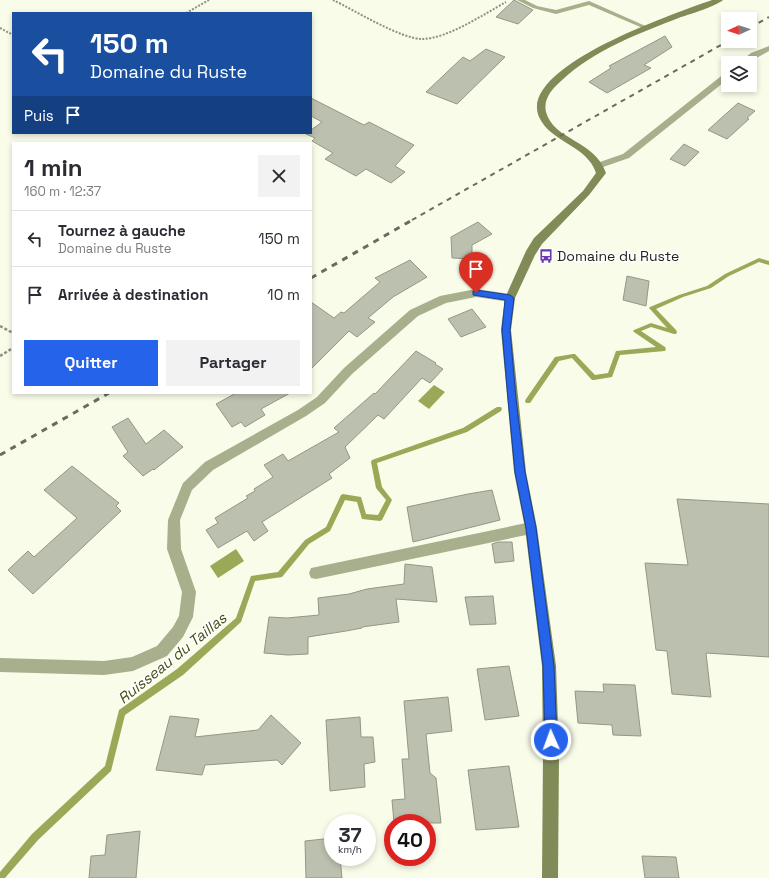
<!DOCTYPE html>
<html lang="fr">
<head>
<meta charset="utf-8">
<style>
	body { margin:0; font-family:"Space Grotesk",sans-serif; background:#f2f2f3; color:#2b2b33; height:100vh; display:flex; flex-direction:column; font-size:15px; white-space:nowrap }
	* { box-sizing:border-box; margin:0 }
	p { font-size:13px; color:#7c7c81 }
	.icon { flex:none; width:22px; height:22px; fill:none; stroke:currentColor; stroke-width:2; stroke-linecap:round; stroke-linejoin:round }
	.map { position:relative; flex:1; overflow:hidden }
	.details { position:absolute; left:12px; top:142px; width:300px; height:252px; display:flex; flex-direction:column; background:#fff; border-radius:0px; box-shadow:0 2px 6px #0003 }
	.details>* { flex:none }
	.guide { position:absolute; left:12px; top:12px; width:300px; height:122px; border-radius:0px; box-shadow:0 2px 6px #0003; background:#1a4fa0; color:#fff; overflow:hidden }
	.needle { width:26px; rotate:267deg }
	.controls { position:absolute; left:721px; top:12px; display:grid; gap:8px }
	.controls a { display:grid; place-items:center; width:36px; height:36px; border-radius:0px; background:#fff; box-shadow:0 2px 6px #0003; font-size:20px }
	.speed { position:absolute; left:324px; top:814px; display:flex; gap:8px; font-size:20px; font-weight:700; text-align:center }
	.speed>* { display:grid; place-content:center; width:52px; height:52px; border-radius:50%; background:#fff; box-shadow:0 2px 6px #0003; line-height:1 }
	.speed small { font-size:10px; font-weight:400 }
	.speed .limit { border:6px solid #d22; background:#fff; color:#111 }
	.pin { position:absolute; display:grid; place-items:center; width:34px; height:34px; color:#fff; margin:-41px -17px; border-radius:50% 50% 50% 0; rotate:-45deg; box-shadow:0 0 4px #0007 }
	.pin .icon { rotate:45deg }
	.me { position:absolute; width:44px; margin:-22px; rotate:358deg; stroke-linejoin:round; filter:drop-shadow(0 0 3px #0008) }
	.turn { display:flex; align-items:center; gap:14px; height:84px; padding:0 12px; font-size:18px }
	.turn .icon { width:52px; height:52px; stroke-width:2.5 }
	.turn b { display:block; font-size:28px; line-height:34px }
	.then { display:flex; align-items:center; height:38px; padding:0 12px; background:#0003; gap:8px; font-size:15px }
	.round { display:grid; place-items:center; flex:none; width:42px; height:42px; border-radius:0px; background:#f2f2f3 }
	.head { display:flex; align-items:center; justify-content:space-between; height:68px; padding:0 12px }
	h1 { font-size:24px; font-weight:700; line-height:30px }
	.action { display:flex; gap:8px; margin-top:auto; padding:8px 12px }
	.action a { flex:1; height:46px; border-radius:0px; background:#2563eb; color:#fff; font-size:16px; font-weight:700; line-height:46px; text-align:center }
	.action a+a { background:#f2f2f3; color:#2b2b33 }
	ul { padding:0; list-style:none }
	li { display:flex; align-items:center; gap:12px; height:56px; padding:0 12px; border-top:1px solid #e1e1e2 }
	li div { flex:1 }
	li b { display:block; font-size:15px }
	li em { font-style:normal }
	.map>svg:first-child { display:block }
	.water { fill:#9aa957 }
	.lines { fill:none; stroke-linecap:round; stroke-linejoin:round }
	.stream { fill:#9aa957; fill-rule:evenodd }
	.building { fill:#bcc0ae; stroke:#939786 }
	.path-far1 { stroke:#8d9083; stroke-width:2; stroke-dasharray:2 1.5; stroke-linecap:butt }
	.path { stroke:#8d9083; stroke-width:2.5; stroke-dasharray:3 2; stroke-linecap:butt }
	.lane { fill:#a7af8d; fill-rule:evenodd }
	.street { fill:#a7af8d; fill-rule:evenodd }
	.secondary { fill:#808b57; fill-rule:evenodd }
	.rail-far1 { stroke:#696b60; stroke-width:2; stroke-dasharray:5 5; stroke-linecap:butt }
	.rail { stroke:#696b60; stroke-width:3; stroke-dasharray:6 6; stroke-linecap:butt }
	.route { fill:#2563eb; stroke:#184099 }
	.labels { text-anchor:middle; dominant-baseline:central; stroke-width:3; stroke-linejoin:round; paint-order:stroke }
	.poi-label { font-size:14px; fill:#22231d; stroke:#fff; text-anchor:start }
	.water-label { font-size:15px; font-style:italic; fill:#454e11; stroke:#fff }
</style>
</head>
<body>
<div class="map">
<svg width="769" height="878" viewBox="0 0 769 878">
	<rect width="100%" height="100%" fill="#f8fce9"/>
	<path class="water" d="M434 385 445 392 429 409 418 401Z
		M236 549 244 561 218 578 210 566Z"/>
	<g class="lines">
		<path class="stream" d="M759 258 769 261V265L759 262 729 276 711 288 683 297 656 309 676 330 677 332 676 334H674L651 327 641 331 665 347 666 349 665 351 620 355 612 377 594 380H592L572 358 559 361 530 403H526L525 401 526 399 555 357 573 354H575L595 375 608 373 616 351 656 347 634 332 633 331 634 330 651 323 667 328 650 309 649 308 650 307 679 295 707 286 725 274Z
			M497 407H501L502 409 501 411 467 432 377 463 382 487 392 500 382 520 380 521 362 519 357 502 345 500 330 531 309 544 282 577 255 581 241 622 183 675 125 715 111 771 38 840 5 878H0V872L32 834 105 766 119 710 177 669 236 618 251 576 278 572 305 540 326 527 341 495 343 494 361 497 366 514 378 515 386 500 376 488 371 462 372 460 463 428Z"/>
	</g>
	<path class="building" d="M514 0 533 10 518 24 496 17Z
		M665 36 672 47 644 65 651 68 607 93 589 82 611 68 609 66Z
		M486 49 505 57 457 104 426 92 463 57 470 61Z
		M311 98 364 125 369 122 414 145 395 166 405 172 391 183 366 169 356 176 325 159 333 153 312 141 315 138 306 134 311 133V130L322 122 311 116Z
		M738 103 755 111 747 118 749 119 727 139 708 130Z
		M684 144 699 152 685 166 670 159Z
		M478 222 492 234 472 245V259L452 258 451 237Z
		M410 260 427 277 393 297 368 318 375 322 357 337 349 331 311 369V302L334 318 341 312 344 313 380 282 375 278Z
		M627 276 649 281 646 306 623 300Z
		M472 309 486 327 461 337 448 319Z
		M416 351 436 363 435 364 443 369 430 383 422 378 384 419 378 415 345 447 350 458 329 474 332 478 262 522 268 531 254 541 247 531 218 548 206 530 218 523 215 518 248 498 246 496 255 491 254 489 273 477 264 465 283 454 288 461 339 432 334 428 374 393 375 394Z
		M236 393H290L261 409 265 415 245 427 241 422 232 427 216 404Z
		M128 418 146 444 164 430 183 447 154 470 153 469 143 476 123 456 128 452 112 427Z
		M72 466 119 503 116 506 121 511 33 594 8 570 28 551 34 557 77 518 44 490Z
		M492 490 500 520 413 542 407 507 468 494Z
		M677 499 769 504V657L706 653 711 697 672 694 667 651 656 650 645 563 688 565Z
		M498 542H512L514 561 495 563 492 544Z
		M405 564 432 567 437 602 396 599 399 622 362 627V628L346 631 308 637V654L288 655 264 653 269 617 287 618 319 615 318 598 349 594 367 589 404 584Z
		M493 596 496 624 470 625 465 597Z
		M509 666 519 716 485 720 477 669Z
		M603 684 635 685 641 736 613 735 612 725 578 723 575 691 604 692Z
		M448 697 452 731 426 734 430 773 436 778 441 823H394L392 800 405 799 402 759H409L404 701Z
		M271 715 301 743 282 765 277 760 205 765 202 775 156 770 170 716 199 719 195 737 258 730Z
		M360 717 361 737H373L375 762 364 764 365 787 330 791 326 720Z
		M509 766 519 827 476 830 468 770Z
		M140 831 136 878H89L91 856 105 855 107 835Z
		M333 838V857H340L342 878H306L305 841Z
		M642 856 676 857 679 878H645Z"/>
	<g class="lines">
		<path class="path-far1" d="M333 0C354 10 401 39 422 39 447 39 484 14 506 2
			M186 13 209 0
			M0 28 13 35"/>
		<path class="path" d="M0 326 13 333
			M0 356 13 348"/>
		<path class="lane" d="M517 0H525L537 6 556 10 589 1 650 28 645 29 589 5 556 14 533 8Z"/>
		<path class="street" d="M769 46V51L748 63H739L751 53Z
			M725 73H728V79L629 158 603 167H597L595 165 597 163 623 154Z
			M476 289 510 294 514 295 515 298 514 301 510 302 476 297 446 303 418 316 352 374 325 403 306 416 213 470 192 490 180 520 181 549 196 592 193 617 183 637 167 656 133 671 104 675 0 672V658L104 661 132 657 157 646 173 627 179 616 182 592 167 549 168 520 183 483 205 462 298 410 317 397 344 368 410 310 440 296Z
			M531 522 536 524 537 528 536 532 531 534 316 579 311 578 309 573 311 568 316 567Z"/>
		<path class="secondary" d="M712 0H723C716 6 691 14 681 17 638 34 595 49 561 81 552 89 543 99 546 112 554 141 594 139 606 173L589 195 542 244 535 255 515 298 511 330 526 472 537 528 556 666 559 755 558 878H542L543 755 542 666 525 528 514 472 501 330 505 298 526 251 534 238 583 191 596 173C587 145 551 143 539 117 517 66 679 12 712 0Z"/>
		<path class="rail-far1" d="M750 28 769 17
			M412 220 728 41"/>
		<path class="rail" d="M311 278 414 219
			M0 455 109 393"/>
	</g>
	<path class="route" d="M476 290 510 295 514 298 510 330 516 399 525 472 536 528 554 666 557 740 555 744 551 746 547 744 545 740 543 666 526 528 515 472 508 399 502 330 505 300 473 295V291Z"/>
	<defs>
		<symbol id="bus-bare" viewBox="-9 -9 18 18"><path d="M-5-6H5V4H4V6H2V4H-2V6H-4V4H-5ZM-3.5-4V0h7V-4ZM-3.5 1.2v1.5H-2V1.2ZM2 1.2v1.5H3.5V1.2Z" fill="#6b3ab1" stroke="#fff" stroke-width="2.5" paint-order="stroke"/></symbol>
	</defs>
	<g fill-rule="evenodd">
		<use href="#bus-bare" x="536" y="246" width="20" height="20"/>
	</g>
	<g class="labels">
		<g class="poi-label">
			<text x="557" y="256">Domaine du Ruste</text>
		</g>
		<g class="water-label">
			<text transform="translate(172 658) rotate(-39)">Ruisseau du Taillas</text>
		</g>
	</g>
</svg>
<div class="controls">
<a><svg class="needle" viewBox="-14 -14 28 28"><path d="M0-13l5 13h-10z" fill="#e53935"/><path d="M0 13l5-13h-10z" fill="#7c7c81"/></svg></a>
<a><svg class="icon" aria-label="layers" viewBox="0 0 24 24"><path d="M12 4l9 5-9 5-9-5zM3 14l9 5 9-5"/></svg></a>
</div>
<div class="speed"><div>37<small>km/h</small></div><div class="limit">40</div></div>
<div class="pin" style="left:476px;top:293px;background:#d93025"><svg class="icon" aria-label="arrive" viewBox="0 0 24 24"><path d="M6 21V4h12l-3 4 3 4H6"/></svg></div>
<svg class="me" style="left:551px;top:740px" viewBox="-20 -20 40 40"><circle r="17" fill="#2563eb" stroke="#fff" stroke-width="3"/><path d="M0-11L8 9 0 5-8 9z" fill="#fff"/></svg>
<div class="guide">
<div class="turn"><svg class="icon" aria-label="left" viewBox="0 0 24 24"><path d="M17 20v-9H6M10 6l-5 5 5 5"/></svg><div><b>150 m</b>Domaine du Ruste</div></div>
<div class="then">Puis<svg class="icon" aria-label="arrive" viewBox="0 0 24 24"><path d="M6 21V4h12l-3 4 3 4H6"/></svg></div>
</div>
<section class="details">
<div class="head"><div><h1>1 min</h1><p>160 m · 12:37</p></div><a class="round"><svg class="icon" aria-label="close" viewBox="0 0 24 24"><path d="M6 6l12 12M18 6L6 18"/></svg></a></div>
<ul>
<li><svg class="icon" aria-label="left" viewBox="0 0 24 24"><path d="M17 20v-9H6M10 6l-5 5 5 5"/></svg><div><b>Tournez à gauche</b><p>Domaine du Ruste</p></div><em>150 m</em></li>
<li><svg class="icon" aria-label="arrive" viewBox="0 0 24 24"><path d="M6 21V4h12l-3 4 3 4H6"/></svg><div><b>Arrivée à destination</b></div><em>10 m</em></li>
</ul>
<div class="action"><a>Quitter</a><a>Partager</a></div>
</section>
</div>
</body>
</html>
